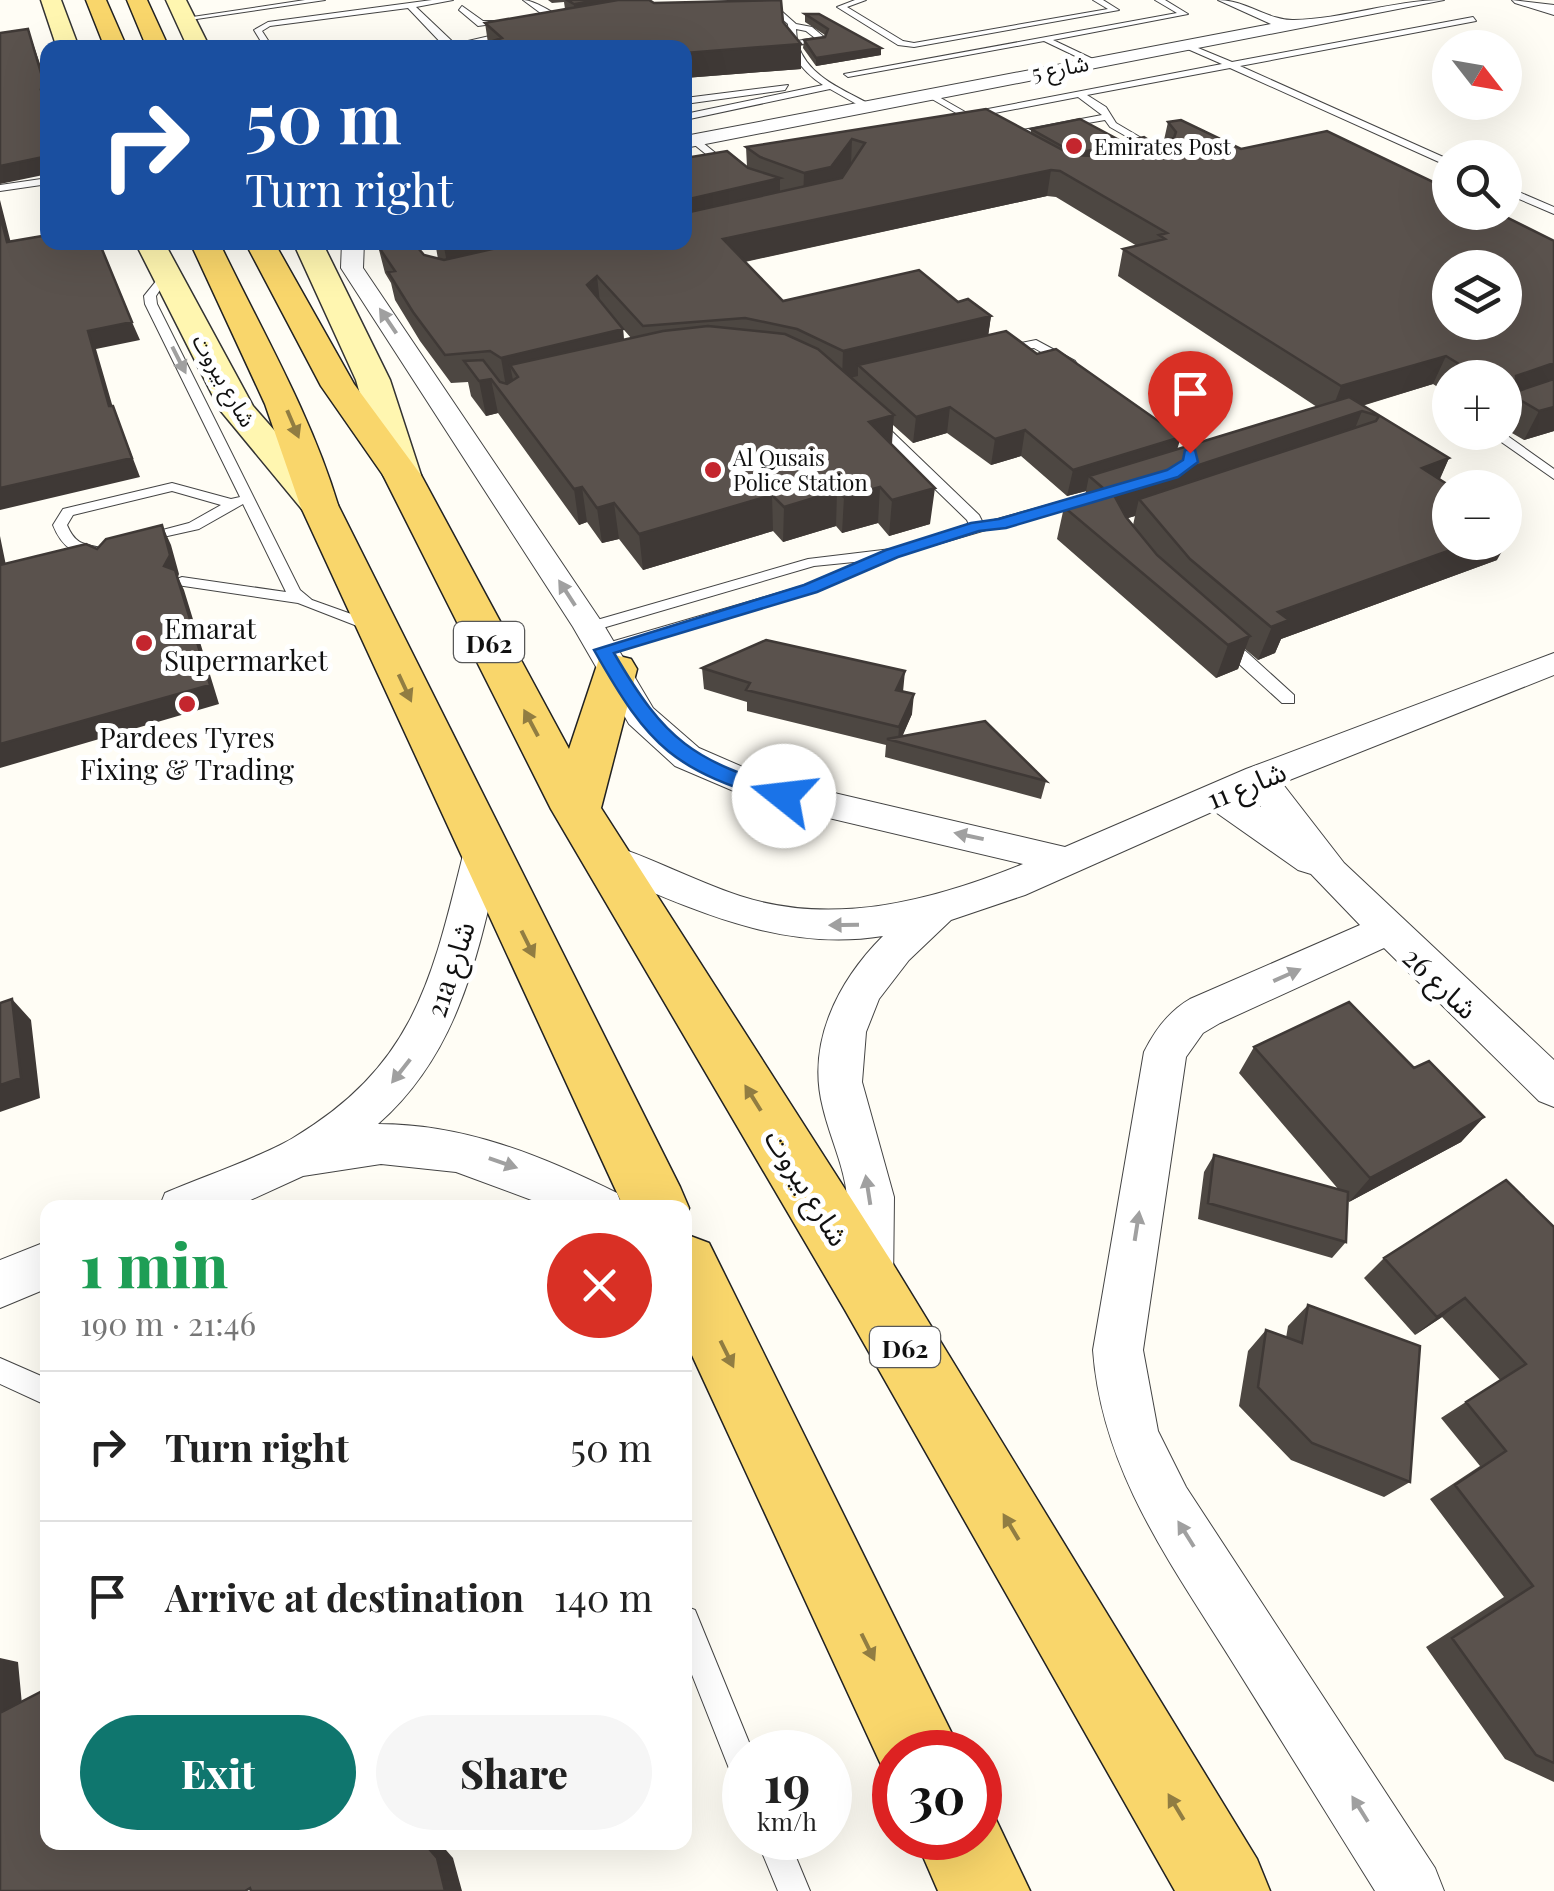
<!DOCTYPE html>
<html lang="en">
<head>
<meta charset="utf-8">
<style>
	body { margin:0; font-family:"Playfair Display","Noto Sans Arabic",serif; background:#f6f6f6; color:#222; height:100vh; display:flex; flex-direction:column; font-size:38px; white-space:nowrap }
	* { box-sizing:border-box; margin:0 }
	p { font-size:32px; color:#767676 }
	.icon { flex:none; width:55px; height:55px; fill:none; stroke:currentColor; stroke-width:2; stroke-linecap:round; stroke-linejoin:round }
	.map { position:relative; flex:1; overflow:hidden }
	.panel { position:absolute; left:40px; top:1200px; width:652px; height:650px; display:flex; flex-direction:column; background:#fff; border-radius:20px; box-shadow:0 10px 40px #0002 }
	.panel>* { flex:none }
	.banner { position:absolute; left:40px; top:40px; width:652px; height:210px; border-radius:20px; box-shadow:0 10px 40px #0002; background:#1a4fa0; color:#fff; overflow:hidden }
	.needle { width:65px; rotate:121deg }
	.tools { position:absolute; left:1432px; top:30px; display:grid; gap:20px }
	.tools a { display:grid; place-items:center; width:90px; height:90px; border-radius:50%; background:#fff; box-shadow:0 10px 40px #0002; font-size:50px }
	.speed { position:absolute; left:722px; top:1730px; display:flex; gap:20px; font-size:50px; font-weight:700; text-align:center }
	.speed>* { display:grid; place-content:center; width:130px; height:130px; border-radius:50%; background:#fff; box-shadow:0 10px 40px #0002; line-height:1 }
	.speed small { font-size:25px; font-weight:400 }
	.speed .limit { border:15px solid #d22; background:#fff; color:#111 }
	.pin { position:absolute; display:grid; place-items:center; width:85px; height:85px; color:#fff; margin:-102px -42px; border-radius:50% 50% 50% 0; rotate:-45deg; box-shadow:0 0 10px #0007 }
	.pin .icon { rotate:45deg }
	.me { position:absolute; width:110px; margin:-55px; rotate:286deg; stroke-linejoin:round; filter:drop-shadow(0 0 8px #0008) }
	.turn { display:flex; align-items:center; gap:35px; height:210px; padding:0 40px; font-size:45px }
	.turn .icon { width:130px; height:130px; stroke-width:2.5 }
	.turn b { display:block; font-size:70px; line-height:85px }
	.round { display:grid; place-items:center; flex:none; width:105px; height:105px; border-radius:52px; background:#f6f6f6 }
	.summary { display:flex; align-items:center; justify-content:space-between; height:170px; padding:0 40px }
	h1 { font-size:60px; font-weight:800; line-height:75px; color:#1e9e55 }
	.action { display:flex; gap:20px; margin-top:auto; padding:20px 40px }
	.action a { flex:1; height:115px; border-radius:60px; background:#0f766e; color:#fff; font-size:40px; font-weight:800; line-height:115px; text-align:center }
	.action a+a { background:#f6f6f6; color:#222 }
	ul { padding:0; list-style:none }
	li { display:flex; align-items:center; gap:30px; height:150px; padding:0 40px; border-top:2px solid #e0e0e0 }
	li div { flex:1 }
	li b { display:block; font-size:38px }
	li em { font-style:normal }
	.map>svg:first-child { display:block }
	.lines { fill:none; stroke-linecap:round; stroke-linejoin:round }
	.lane-casing { stroke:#444; stroke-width:2 }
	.street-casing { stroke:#444; stroke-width:2 }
	.secondary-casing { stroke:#333; stroke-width:3 }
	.primary-casing { stroke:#222; stroke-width:3 }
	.lane { fill:#fff; fill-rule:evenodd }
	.street { fill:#fff; fill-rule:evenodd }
	.secondary { fill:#fff6b0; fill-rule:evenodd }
	.primary { fill:#f9d66b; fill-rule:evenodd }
	.wall { fill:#4d4742; fill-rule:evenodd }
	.shaded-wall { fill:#3f3936 }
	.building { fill:#5a524d; stroke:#3f3936; stroke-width:2.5; fill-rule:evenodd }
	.oneway { fill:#a0a0a0 }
	.oneway2 { fill:#917d42 }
	.route { fill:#1a73e8; stroke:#114b97; stroke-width:2.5 }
	.poi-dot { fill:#c4262e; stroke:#fff; stroke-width:4 }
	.labels { text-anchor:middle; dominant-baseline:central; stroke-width:10; stroke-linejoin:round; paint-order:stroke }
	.far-street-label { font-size:22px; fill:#111; stroke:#fff }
	.far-poi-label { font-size:22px; fill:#111; stroke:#fff; text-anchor:start }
	.shield { fill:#fff; stroke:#585858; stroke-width:2.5 }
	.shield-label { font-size:25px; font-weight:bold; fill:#111 }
	.poi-label { font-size:28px; fill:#111; stroke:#fff; text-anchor:start }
	.street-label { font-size:28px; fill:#111; stroke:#fff }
</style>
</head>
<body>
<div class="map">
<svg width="1554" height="1891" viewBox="0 0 1554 1891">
	<rect width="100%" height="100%" fill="#fffdf5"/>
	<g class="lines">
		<defs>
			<path id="lane" d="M305 0H325L183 21 179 19Z
				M432 0H453L416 7 455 44 511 31 515 33 462 48H446L408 8 270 26 262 31 273 48H265L254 30 268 22Z
				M523 0C536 0 560 18 574 24L570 26 554 23Z
				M760 0H769L796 24 812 27 824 37V41L798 45C809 78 845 90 873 106V110H867L830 89 685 120V114L823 85C799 69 789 53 788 24ZM796 29 806 31 815 38 797 41Z
				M855 0H866L847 7 903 41 914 43 1108 9 1093 0H1103L1119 10 914 47 898 45 837 7Z
				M1155 0H1165L1188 14 1053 40 1093 59 1090 63 1044 41 848 77 844 74 1177 13Z
				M462 6 483 21H514L478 26 459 10Z
				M1473 17 1476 21 1240 66 1450 160V167L1230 68 1087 95 1106 107 1116 123 1160 149 1157 154 1110 127 1105 120 1001 138 996 135 1102 115 1078 97 974 117 980 121 975 124 925 95 932 93 967 113 1222 64 1183 47 1186 43 1232 62Z
				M788 85 785 90 685 104V98Z
				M691 138H697L734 168V172H728L691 142Z
				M48 178V184L0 191V185Z
				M1505 186 1554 207V214L1505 193Z
				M165 270 171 273 156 296 157 304 300 590 312 600 382 625V631H370L298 603 177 585V579L182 577 286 592 243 504 199 529 136 543V537L189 523 221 505 172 491 73 515 67 525C75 544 83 544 101 548V554C76 557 62 548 53 525L63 509 172 483 231 499 240 497 145 304 144 296Z
				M1036 340 1075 361 1077 364 1067 367 1034 348 996 353 990 349Z
				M869 419H879L979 515 983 523 1106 489 1113 493 893 557 816 591 609 654H597V646L806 585 864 561 814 566 589 632 583 630V624L808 559 891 549 970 527 967 520 869 425Z
				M1487 432H1502L1554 469V479Z
				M1223 635 1229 636 1294 695V703H1282L1217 644 1215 640Z
				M0 1358 48 1379V1406L0 1384Z
				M685 1606 695 1610 753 1752H745V1785L734 1781 685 1657Z
				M756 1838H788L810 1891H778Z"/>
			<path id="street" d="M1218 0C1246 0 1269 21 1294 20 1344 19 1393 0 1444 0L685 148V136L1271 24Z
				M1512 0 1554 5V15L1515 3Z
				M342 242H364L363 268 605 627 653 708 699 748 766 777 1065 847 1246 769 1554 653V675L1282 783 1344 863 1554 1060V1107L1539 1101 1384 948 1220 1023 1203 1033 1186 1057 1143 1350 1158 1431 1186 1487 1435 1868 1444 1891H1375C1329 1818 1284 1744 1238 1671 1175 1569 1102 1474 1093 1350L1144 1052C1155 1030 1169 1011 1190 999L1360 925 1311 874 1298 870 1214 811 1025 895 951 920 909 960 879 999 866 1032 862 1082 894 1197 893 1285 886 1302 869 1309 852 1302C838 1270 851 1231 847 1196 844 1165 830 1138 823 1108 806 1043 838 981 883 936 777 953 687 906 592 867L586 857 592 847 605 843C651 857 694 881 740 896 835 927 934 900 1023 864L757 801 675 766 629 724 573 627 341 268ZM1252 795 1261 807 1247 797Z
				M483 837 496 841 502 851C478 953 460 1052 378 1124 463 1124 541 1155 617 1193L623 1208H553L456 1172 381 1164 303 1176 233 1208H159L165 1193C202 1177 261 1157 293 1138 415 1065 432 979 464 851L470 841Z
				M48 1241V1288L0 1308V1260Z"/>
			<path id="secondary" d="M41 0H61L79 48H57Z
				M166 0H186L210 48H188Z
				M135 242H164L253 406 333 497 338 505 333 513H305L220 410Z
				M293 242H322L390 380 421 475 415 483H389L383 475 356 380Z"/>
			<path id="primary" d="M86 0H106L127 48H105Z
				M127 0H147L169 48H147Z
				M190 242H219C261 330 310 412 338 505L680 1187 689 1208 685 1218V1208H624L300 505 265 404Z
				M245 242H274L354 384 421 475 569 749 599 659 615 655 631 659 637 669 601 808 893 1264 1257 1859 1270 1891H1175L845 1310 551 809 383 475 321 386Z
				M685 1234 709 1243 961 1752H895V1784L889 1782 685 1340Z
				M980 1803 990 1807 1030 1891H938L915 1838H980Z"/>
		</defs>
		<use href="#lane" class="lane-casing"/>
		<use href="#street" class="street-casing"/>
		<use href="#secondary" class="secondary-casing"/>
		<use href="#primary" class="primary-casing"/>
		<use href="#lane" class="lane"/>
		<use href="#street" class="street"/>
		<use href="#secondary" class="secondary"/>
		<use href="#primary" class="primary"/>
	</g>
	<path class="wall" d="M548 0H649L654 3 783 22 801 44V69L685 78V48L488 43 485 23 565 9 564 2 552 3Z
		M805 14 881 48V55L816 66 803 48 804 40 825 37V35L805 22Z
		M986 109 1031 133V129L1123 142 1150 141 1149 143 1164 140 1168 122 1241 149 1327 131 1554 431 1524 440 1505 429V378H1450V395L1433 384 1362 406 1449 458 1440 479 1497 560 1281 639 1275 653 1258 660 1245 649 1238 669 1216 678 1057 539 1064 507 1083 501 1086 491 1067 496 1021 456 991 465 947 433 913 443 893 425 892 445 930 524 889 536 878 523 842 533 836 526 783 542 773 531 643 570 619 539 602 543 587 522 579 525 498 413 486 416 471 396 468 382 451 383 420 341 395 300 391 283 385 273 378 246 438 259 435 242H685L747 167 746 147ZM1047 196 1056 197 1137 246 1123 249 1118 276 1317 407 1177 449 1037 354 988 335 991 316 958 302 783 301 745 262ZM618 323 631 338 624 340 623 329ZM1135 516 1133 525 1127 518Z
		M702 668 903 691 912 714 902 736 1046 781 1041 799 885 757 886 745 747 711V702L704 689Z
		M1254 1047 1414 1068 1484 1117 1461 1142 1349 1202 1348 1200 1346 1242 1332 1258 1198 1219 1204 1172 1214 1155 1339 1190 1239 1073Z
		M1554 1227V1782L1505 1759 1426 1647 1504 1597 1430 1499 1480 1466 1441 1418 1500 1380 1442 1317 1415 1335 1364 1278 1384 1258Z
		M1308 1305 1410 1482 1384 1497 1291 1460 1239 1406 1248 1351 1266 1330 1286 1338 1288 1326Z"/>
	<path class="shaded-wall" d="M602 0H633L575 18 574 4Z
		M28 29 48 87V117Z
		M801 44V69L685 78V53Z
		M881 48V55L816 66V58Z
		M852 139 851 164 830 193 803 199 804 173Z
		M1150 141 1146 155 1071 167 1074 153Z
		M48 156V174L0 184V166Z
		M1051 170 1047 196 724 266 723 239Z
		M780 178V204L685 226V200Z
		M0 200 15 259 7 242 0 215Z
		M466 242H600L449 274 444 247Z
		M597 276 600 303 587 285Z
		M991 316 987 344 858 365V376L842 380 843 351Z
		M132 322 140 340 96 349 118 425 109 406 88 331Z
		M623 329 625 358 510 365 514 385 506 387 501 358Z
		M1446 356 1433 384 1330 415 1341 386Z
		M1554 363V385L1508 393 1516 376Z
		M491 379 498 413 486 416 479 381Z
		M113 406 140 477 0 510V488Z
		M950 407 947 433 913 443 916 417Z
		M1554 407V431L1524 440 1539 411Z
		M1362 411 1349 443 1139 499 1135 516 1109 524 1107 530 1117 492Z
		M894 415 891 450 869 422Z
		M1025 430 1021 456 991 465 995 439Z
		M1181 437 1173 463 1089 476 1086 491 1067 496 1073 470Z
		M1449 458 1434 491 1422 468Z
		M582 487 587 522 579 525 574 489Z
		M880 487 878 523 842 533 844 497Z
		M935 488 930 524 889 536 892 500Z
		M837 491 836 526 783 542 784 507Z
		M772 495 773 531 643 570 639 534Z
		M614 503 619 539 602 543 597 508Z
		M162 525 171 545 179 574 178 577 184 590 219 704 0 768V744L164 566Z
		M1515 528 1497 560 1281 639 1275 653 1258 660 1278 612 1473 542H1505V531Z
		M0 536 10 585 0 567Z
		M1250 636 1238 669 1216 678 1228 645Z
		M905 671 903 692 896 690Z
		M914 694 912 714 900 742H898L899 727Z
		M12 999 31 1020 40 1098 0 1112V1085Z
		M1484 1117 1461 1142 1349 1202 1370 1178Z
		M1465 1298 1442 1317 1415 1335 1437 1317Z
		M0 1658 18 1662 24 1726 0 1722Z
		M423 1842H439L453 1858 462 1891H445Z"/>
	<path class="building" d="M567 0H602L574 4Z
		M618 0H649L654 3 781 0 783 22 801 44 685 53V48H472L502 38 485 23 490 22Z
		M805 14H819L881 48 816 58 804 40 825 37 828 29Z
		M28 29 46 90H41L48 117V145H46L48 156 0 166V33Z
		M986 109 1072 155 1093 156 1174 138 1176 132 1168 122 1181 120 1241 149 1327 131 1450 190V212H1496L1554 241V363L1516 376V386L1521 390 1554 379V407L1539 411 1505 391V378H1482L1446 356 1341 386 1123 249 1165 239 1159 235 1167 233 1060 171 1051 170 723 239 783 301 919 270 958 302 968 299 991 316 843 351 797 329 745 318 643 326 597 276 587 285 623 329 501 358 490 351 445 355 413 312 388 272 395 271 378 246 398 242H413L424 255 444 260 523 242H685V213L842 178 865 143 852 139 831 167 804 173 760 157 746 147ZM1450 268H1505V322H1450Z
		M1080 119 1123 142 1144 137 1150 141 1074 153 1031 129Z
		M727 151 748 168 780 178 685 200V158Z
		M0 215 7 242 48 235V242H99L132 322 88 331 109 406H113L132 458 0 488Z
		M435 242H466L444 247 436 245Z
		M708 326 785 334 818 349 894 415 869 422 935 488 892 500 880 487 844 497 837 491 784 507 772 495 639 534 614 503 597 508 582 487 574 489 491 379 479 381 464 361 483 360 500 382 507 384 518 377 510 365 663 331Z
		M1006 331 1037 354 1056 349 1181 437 1073 470 1025 430 995 439 950 407 916 417 858 365Z
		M1349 397 1449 458 1422 468 1453 488H1450V542H1473L1278 612 1289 620 1271 627 1190 559 1139 499 1376 421 1379 416 1362 411 1117 492 1115 497 1126 517 1157 555 1250 636 1228 645 1064 507 1110 494 1089 476Z
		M1505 521 1515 528 1505 531Z
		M162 525 170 555 164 566 175 570 210 685 0 744V565L86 544 97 549 106 539Z
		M766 640 905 671 896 690 914 694 899 727 746 690 750 683 702 668Z
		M985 721 1046 781 887 739Z
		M12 999 21 1078 0 1085V1003Z
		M1349 1002 1414 1068 1429 1061 1484 1117 1370 1178 1254 1047Z
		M1214 1155 1348 1192 1346 1242 1208 1203Z
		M1506 1180 1554 1227V1763L1536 1755 1452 1638 1533 1586 1455 1485 1506 1451 1466 1402 1526 1364 1465 1298 1437 1317 1384 1258Z
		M1308 1305 1420 1346 1410 1482 1312 1443 1258 1387 1266 1330 1302 1343Z
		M48 1688V1842H170V1845L175 1842H423L437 1858 445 1891H251L250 1888 245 1891H0V1713Z"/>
	<defs><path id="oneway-solid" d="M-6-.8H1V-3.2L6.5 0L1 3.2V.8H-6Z" transform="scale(2.5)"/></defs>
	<g class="oneway">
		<use href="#oneway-solid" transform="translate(388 321) rotate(-124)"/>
		<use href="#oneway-solid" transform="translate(179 360) rotate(63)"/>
		<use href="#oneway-solid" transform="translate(567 593) rotate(-123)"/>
		<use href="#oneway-solid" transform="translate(969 836) rotate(-168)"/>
		<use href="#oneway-solid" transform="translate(844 925) rotate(179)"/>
		<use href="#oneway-solid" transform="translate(1287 975) rotate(-24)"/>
		<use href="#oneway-solid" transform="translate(401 1071) rotate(128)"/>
		<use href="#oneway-solid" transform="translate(503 1163) rotate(19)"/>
		<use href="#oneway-solid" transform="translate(868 1190) rotate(-99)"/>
		<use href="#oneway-solid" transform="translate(1137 1226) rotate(-81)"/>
		<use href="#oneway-solid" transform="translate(1186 1534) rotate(-122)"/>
		<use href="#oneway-solid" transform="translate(1360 1809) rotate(-122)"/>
	</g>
	<g class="oneway2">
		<use href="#oneway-solid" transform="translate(293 424) rotate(67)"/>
		<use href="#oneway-solid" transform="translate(405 688) rotate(65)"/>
		<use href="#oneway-solid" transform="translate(531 723) rotate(-118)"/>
		<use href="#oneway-solid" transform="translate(528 944) rotate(64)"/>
		<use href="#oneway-solid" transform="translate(753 1098) rotate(-122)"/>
		<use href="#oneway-solid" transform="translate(727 1354) rotate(64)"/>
		<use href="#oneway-solid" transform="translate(1011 1527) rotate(-121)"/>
		<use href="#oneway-solid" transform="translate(868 1647) rotate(64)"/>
		<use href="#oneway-solid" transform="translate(1176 1807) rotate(-121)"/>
	</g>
	<path class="route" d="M1185 450H1195L1198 462 1178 477 1006 528 979 531 898 557 817 592 614 653C665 741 693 761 791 790V801L784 803C673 770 650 749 594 650L804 585 886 550 971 523 999 519 1167 470 1183 460Z"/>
	<g class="poi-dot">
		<circle cx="1074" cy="146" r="10"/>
		<circle cx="713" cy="470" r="10"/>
		<circle cx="144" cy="643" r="10"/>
		<circle cx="187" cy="704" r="10"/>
	</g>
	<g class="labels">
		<g class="far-street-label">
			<text transform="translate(1060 67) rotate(-11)">شارع 5</text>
			<text transform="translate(225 380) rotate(60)">شارع بيروت</text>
		</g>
		<g class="far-poi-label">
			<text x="1094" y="146">Emirates Post</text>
			<text x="733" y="457">Al Qusais<tspan x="733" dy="25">Police Station</tspan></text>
		</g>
		<g class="shield">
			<rect x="454" y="622" width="70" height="40" rx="8"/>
			<rect x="870" y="1327" width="70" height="40" rx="8"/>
		</g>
		<g class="shield-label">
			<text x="489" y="642">D62</text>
			<text x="905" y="1347">D62</text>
		</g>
		<g class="poi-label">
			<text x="164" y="627">Emarat<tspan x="164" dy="32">Supermarket</tspan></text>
			<text x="187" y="736" text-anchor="middle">Pardees Tyres<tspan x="187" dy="32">Fixing &amp; Trading</tspan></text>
		</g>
		<g class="street-label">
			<text transform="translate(1246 784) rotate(-22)">شارع 11</text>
			<text transform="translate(449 969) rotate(-72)">21a شارع</text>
			<text transform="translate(1441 982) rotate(43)">شارع 26</text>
			<text transform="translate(808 1187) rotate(58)">شارع بيروت</text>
		</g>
	</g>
</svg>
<div class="tools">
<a><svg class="needle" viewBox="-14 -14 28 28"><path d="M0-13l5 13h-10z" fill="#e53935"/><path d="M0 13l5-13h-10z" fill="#767676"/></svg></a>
<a><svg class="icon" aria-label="search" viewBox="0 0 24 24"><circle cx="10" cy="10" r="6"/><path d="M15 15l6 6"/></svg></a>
<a><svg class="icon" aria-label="layers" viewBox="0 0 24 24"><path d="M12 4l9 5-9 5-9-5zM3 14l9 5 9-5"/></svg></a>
<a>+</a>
<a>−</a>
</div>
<div class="speed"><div>19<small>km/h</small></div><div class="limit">30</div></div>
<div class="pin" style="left:1190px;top:453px;background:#d93025"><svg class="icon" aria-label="arrive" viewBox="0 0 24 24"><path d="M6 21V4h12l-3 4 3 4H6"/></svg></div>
<svg class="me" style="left:784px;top:796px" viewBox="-20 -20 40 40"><circle r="19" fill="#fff"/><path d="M0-13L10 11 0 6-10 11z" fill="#1a73e8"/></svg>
<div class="banner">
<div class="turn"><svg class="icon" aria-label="right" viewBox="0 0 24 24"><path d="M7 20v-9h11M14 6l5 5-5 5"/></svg><div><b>50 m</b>Turn right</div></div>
</div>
<section class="panel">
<div class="summary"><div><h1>1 min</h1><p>190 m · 21:46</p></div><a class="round" style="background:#d93025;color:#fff"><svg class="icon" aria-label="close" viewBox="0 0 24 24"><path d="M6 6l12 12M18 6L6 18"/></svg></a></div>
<ul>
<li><svg class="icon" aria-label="right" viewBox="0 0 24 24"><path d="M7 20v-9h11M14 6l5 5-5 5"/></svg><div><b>Turn right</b></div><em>50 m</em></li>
<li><svg class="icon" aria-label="arrive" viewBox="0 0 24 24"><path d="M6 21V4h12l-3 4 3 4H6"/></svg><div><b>Arrive at destination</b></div><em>140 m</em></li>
</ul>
<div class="action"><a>Exit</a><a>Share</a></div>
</section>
</div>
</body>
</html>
